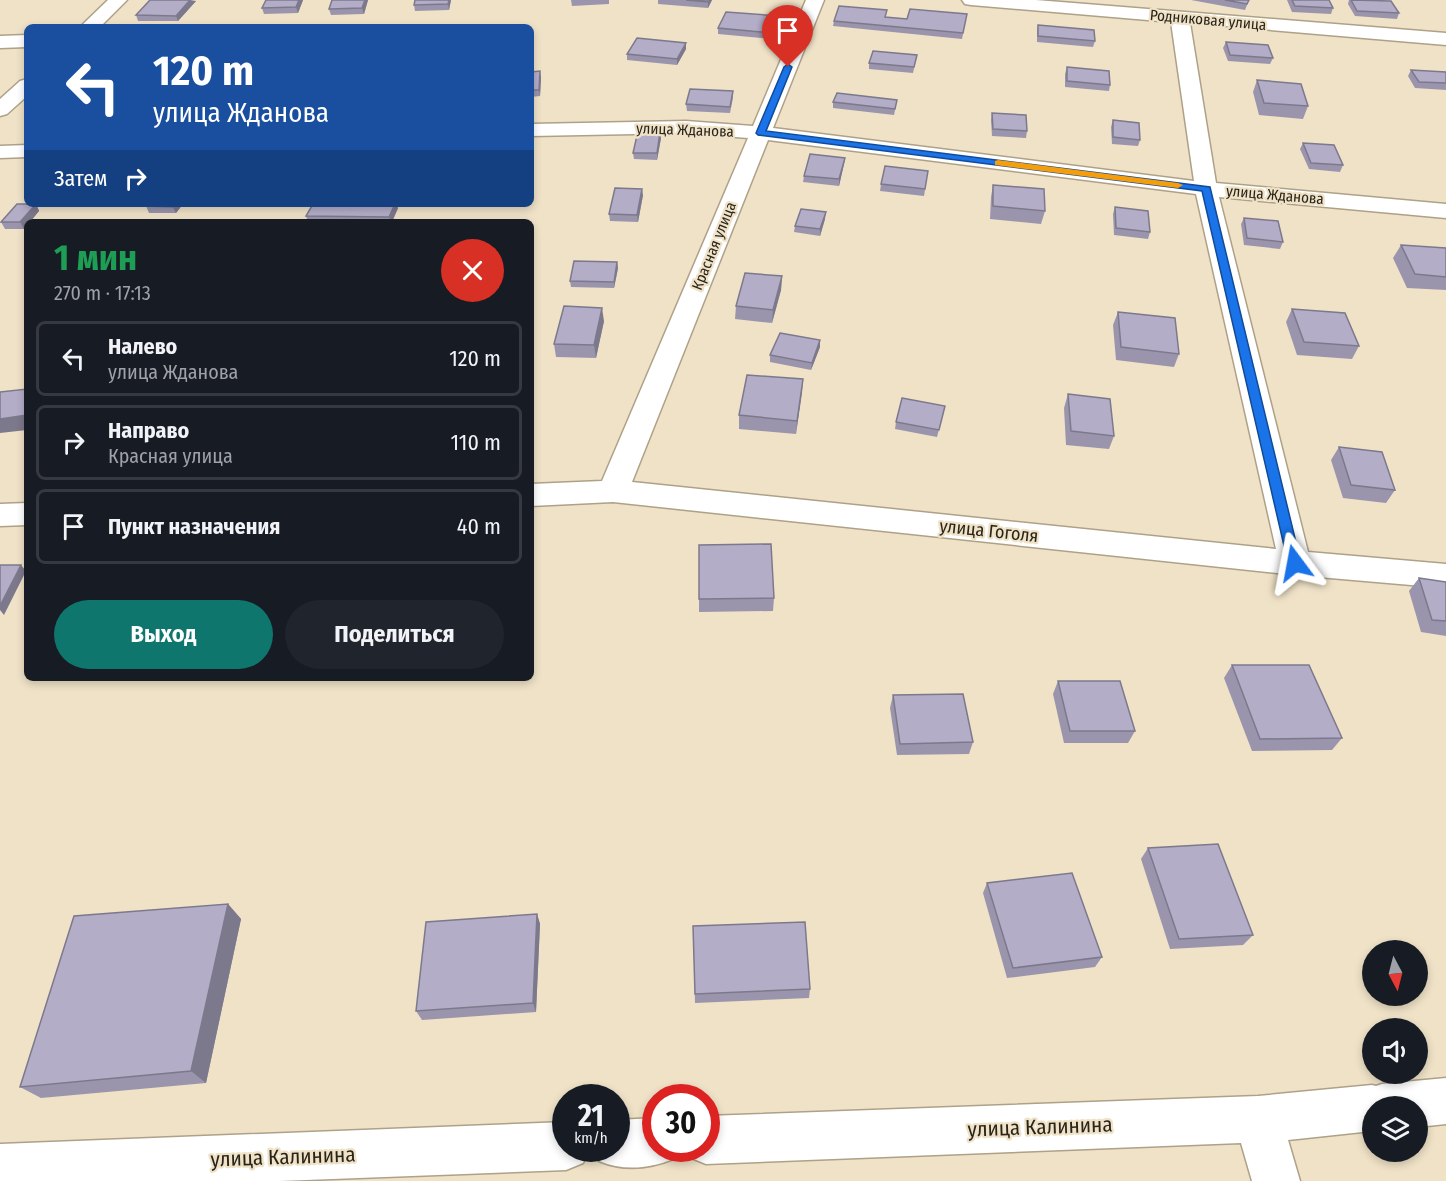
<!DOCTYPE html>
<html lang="ru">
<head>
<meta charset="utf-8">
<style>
	body { margin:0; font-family:"Fira Sans Condensed",sans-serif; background:#20242c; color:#f1f3f6; height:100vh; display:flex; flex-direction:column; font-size:22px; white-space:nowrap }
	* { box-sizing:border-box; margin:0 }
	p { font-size:20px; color:#9ea1a6 }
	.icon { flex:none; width:33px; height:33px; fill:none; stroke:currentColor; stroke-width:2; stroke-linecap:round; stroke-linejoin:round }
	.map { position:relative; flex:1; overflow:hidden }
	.side { position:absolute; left:24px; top:219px; width:510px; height:462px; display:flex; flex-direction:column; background:#171b24; border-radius:9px; box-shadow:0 3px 9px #0003 }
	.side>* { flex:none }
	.top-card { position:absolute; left:24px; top:24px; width:510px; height:183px; border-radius:9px; box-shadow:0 3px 9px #0003; background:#1a4fa0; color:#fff; overflow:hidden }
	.needle { width:39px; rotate:173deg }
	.fabs { position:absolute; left:1362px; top:940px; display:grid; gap:12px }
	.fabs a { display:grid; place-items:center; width:66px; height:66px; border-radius:50%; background:#171b24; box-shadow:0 3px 9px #0003; font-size:30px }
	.speed { position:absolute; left:552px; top:1084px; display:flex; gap:12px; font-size:30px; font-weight:700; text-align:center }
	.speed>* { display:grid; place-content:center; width:78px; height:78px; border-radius:50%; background:#171b24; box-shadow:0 3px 9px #0003; line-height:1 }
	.speed small { font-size:15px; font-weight:400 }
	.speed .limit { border:9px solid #d22; background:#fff; color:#111 }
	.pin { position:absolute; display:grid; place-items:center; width:51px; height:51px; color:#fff; margin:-62px -26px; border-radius:50% 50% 50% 0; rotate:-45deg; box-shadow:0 0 6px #0007 }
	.pin .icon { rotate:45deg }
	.me { position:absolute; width:66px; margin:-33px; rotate:347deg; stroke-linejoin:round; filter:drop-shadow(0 0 4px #0008) }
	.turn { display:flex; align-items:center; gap:21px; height:126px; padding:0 30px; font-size:27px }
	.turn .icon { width:78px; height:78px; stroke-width:2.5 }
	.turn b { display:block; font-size:42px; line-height:51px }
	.then { display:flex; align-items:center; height:57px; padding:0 30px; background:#0003; gap:12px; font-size:22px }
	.round { display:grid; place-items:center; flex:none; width:63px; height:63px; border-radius:32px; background:#20242c }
	.overview { display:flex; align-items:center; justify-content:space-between; height:102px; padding:0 30px }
	h1 { font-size:36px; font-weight:700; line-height:45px; color:#1e9e55 }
	.primary-button { display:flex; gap:12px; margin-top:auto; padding:12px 30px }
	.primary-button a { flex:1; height:69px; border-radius:36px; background:#0f766e; color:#fff; font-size:24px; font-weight:700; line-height:69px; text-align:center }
	.primary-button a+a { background:#20242c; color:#f1f3f6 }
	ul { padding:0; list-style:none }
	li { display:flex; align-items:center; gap:18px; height:75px; margin:0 12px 9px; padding:0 18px; border:3px solid #363941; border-radius:9px }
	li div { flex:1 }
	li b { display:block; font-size:22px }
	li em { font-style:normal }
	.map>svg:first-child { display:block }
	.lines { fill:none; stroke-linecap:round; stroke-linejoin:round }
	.minor-casing { stroke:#aea188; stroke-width:3 }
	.minor { fill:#fff; fill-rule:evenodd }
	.wall { fill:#9a95ac }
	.shaded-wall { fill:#7d798c }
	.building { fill:#b3adc8; stroke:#7d798c; stroke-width:1.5 }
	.route { fill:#1a73e8; stroke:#114b97; stroke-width:1.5 }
	.slow { fill:#f59e0b }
	.labels { text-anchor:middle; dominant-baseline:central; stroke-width:4.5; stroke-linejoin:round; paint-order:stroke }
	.far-street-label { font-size:15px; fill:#29241a; stroke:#efe2c7 }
	.street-label { font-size:18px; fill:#29241a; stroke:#efe2c7 }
	.near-street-label { font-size:21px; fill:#29241a; stroke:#efe2c7 }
</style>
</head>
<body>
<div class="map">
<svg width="1446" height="1181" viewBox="0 0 1446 1181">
	<rect width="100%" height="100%" fill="#efe2c7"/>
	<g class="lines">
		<defs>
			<path id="minor" d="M108 0H127L100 27H80Z
				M806 0H824L773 128 1194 181 1171 22 971 5 965 4 962 0H1036L1446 33V45L1190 23 1216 183 1446 204V218L1219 197 1308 552 1446 564V588L1295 575 613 502 531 506V484L602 481 748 138 686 133 531 136V124L686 121 753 126ZM768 140 1196 194 1276 549 632 482Z
				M27 35V47L0 48V36Z
				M27 79V96L7 114 0 116V99L20 81Z
				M27 145V157L0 158V146Z
				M27 503V525L0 526V504Z
				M1446 1078V1124L1418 1127V1107H1372V1131L1288 1140 1300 1181H1252L1241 1143 706 1164 689 1157 686 1149H706V1116L1258 1096 1372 1085 1376 1086 1382 1084Z
				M656 1118V1149H677L673 1159C649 1169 623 1171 599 1161L594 1149H616V1120Z
				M566 1122V1149H589L583 1163 566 1170 280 1181H0V1144Z"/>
		</defs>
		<use href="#minor" class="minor-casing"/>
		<use href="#minor" class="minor"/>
	</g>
	<path class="wall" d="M266 0H303L298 13 264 14 262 8Z
		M332 0H368L364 14 331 15 329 9Z
		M451 0 449 10 415 11 414 5Z
		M571 0H609V4L572 6Z
		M658 0H712L708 8 658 4Z
		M1191 0H1249L1245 10Z
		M1287 0H1329L1333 8 1331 14 1292 12Z
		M1349 0H1376L1399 13 1397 19 1355 16 1348 4Z
		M196 1 178 21H138L136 15Z
		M967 14 962 39 833 26 834 21 907 19Z
		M779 16V22L772 39 718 34V28Z
		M1038 25 1095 41 1093 47 1037 42V31Z
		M1226 42 1273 58 1270 64 1228 61 1223 48Z
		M686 43V49L677 65 627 60V54Z
		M917 55 913 73 869 69V63Z
		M1067 67 1110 85 1109 91 1065 87V74Z
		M1411 70 1446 72V90L1415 88 1408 76Z
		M531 72 541 77 540 96 531 97Z
		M1257 80 1308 106 1303 119 1259 115 1253 92Z
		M733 91V98L730 113 687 111 686 104Z
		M897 100 894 115 833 108V102Z
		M992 113 1027 131 1026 138 992 136 991 120Z
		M1113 120 1140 140 1138 146 1112 144 1111 127Z
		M661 138 657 160 634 159 633 153Z
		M1303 143 1343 165 1340 172 1309 169 1300 149Z
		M845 158 844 164 839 186 803 182 804 176Z
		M928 171 924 196 880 191 881 184Z
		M993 185 1045 211 1041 224 990 219 991 197Z
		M643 195 638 222 610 221 609 214Z
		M36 204 39 211 30 222H27V225L24 229H5L1 222Z
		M183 204 176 213H149L146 206Z
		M250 204H280L279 206Z
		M313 204H396L398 208 392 222H308L306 216Z
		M460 204H489V205L461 206Z
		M1115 207 1150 232 1148 239 1114 235 1113 214Z
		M1244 218 1283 242 1280 249 1244 245 1241 224Z
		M825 219 820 236 794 232 795 226Z
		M1401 245 1446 248V290L1407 288 1393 258Z
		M617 262 618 268 614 288 571 287 570 281Z
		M782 276 781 290 772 323 735 319 736 306Z
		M1292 309 1359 346 1352 359 1297 355 1286 322Z
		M1118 312 1179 354 1174 367 1116 360 1113 325Z
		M604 321 596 358 556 357 554 344Z
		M820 340V347L811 370 770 362V355Z
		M803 379 796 434 739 429V415Z
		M1068 394 1114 436 1109 449 1066 445 1064 408Z
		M945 406 937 437 895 429 896 422Z
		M1339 447 1395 490 1386 503 1343 498 1331 460Z
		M1419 578 1446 582V636L1421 632 1409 591Z
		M774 598 773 611 699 612V599Z
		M1232 665 1342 738 1332 750 1252 751 1224 678Z
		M1058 681 1135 731 1128 743H1064L1053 694Z
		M893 695 973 742 969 754 897 755 890 708Z
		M1148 848 1253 935 1243 945 1170 949 1141 859Z
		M987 883 1102 957 1095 967 1007 978 983 893Z
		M228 904 241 919 206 1083 41 1098 20 1087Z
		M537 914 540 924 536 1012 422 1020 416 1011Z
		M693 926 810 989 809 998 695 1003Z"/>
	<path class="shaded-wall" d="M190 0 196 1 178 21 176 16Z
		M299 0H303L298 13 296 7Z
		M365 0H368L364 14 362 8Z
		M449 0H451L449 10 448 4Z
		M709 0H712L708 8V2Z
		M779 16V22L772 39V33Z
		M686 43V49L677 65V59Z
		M540 71 541 77 540 96 539 90Z
		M660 132 661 138 657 160V153Z
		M845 158 844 164 839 186V179Z
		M642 189 643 195 638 222 637 215Z
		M36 204 39 211 30 222H27V225L24 229 20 222Z
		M175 204H183L176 213 173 207Z
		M395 204H396L398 208 392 222H391L389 217Z
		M826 212 825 219 820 236V229Z
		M617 262 618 268 614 288V282Z
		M782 276 781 290 772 323 773 310Z
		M602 308 604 321 596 358 594 345Z
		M820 340V347L811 370 812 363Z
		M803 379 802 393 796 434 797 421Z
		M27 415V430L0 433V419Z
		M21 565 26 571 4 615 0 610V606Z
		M228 904 241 919 206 1083 191 1071Z
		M537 914 540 924 536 1012 533 1003Z"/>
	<path class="building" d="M150 0H190L176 16 136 15Z
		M266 0H299L296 7 262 8Z
		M332 0H365L362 8 329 9Z
		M415 0H449L448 4 414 5Z
		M686 0H709L708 2Z
		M1225 0H1249L1247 4Z
		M1292 0H1329L1333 8 1295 6Z
		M1351 0 1391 1 1399 13 1357 11Z
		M839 6 887 10 885 17 907 19 910 9 967 14 963 33 834 21Z
		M726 12 779 16 772 33 718 28Z
		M1038 25 1094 30 1095 41 1038 36Z
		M637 38 686 43 677 59 627 54Z
		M1226 42 1268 45 1273 58 1230 55Z
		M873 51 917 55 914 67 869 63Z
		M1067 67 1109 71 1110 85 1067 81Z
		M1411 70 1446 72V83L1419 82Z
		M540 71 539 90H531V72Z
		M1257 80 1301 84 1308 106 1264 103Z
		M690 89 733 91 730 107 686 104Z
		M837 93 897 100 895 109 833 102Z
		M992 113 1026 115 1027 131 993 129Z
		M1113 120 1139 123 1140 140 1113 137Z
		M638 131 660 132 657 153H633Z
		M1303 143 1334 145 1343 165 1311 163Z
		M810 154 845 158 839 179 804 176Z
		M885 166 928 171 925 189 881 184Z
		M993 185 1044 189 1045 211 993 206Z
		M615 188 642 189 637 215 609 214Z
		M17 204H36L20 222H1Z
		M147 204H175L173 207 146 206Z
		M313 204H395L389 217 306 216Z
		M1115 207 1148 211 1150 232 1116 228Z
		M801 209 826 212 820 229 795 226Z
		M1244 218 1278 221 1283 242 1247 238Z
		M1401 245 1446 248V277L1415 274Z
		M574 261 617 262 614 282 570 281Z
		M745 273 782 276 773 310 736 306Z
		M564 306 602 308 594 345 554 344Z
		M1292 309 1345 313 1359 346 1304 342Z
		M1118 312 1175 318 1179 354 1121 347Z
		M780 333 820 340 812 363 770 355Z
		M747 375 803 379 797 421 739 415Z
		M27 389V415L0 419V392Z
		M1068 394 1110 399 1114 436 1071 431Z
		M902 398 945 406 939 430 896 422Z
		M1339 447 1382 452 1395 490 1351 485Z
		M771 544 774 598 699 599V545Z
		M0 565H21L0 606Z
		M1419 578 1446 582V621L1432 620Z
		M1232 665H1309L1342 738 1260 739Z
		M1058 681H1120L1135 731H1070Z
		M963 694 973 742 900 744 893 695Z
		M1218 844 1253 935 1179 939 1148 848Z
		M1072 873 1102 957 1013 968 987 883Z
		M228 904 191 1071 20 1087 74 916Z
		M537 914 533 1003 416 1011 426 922Z
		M805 922 810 989 695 994 693 926Z"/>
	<path class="route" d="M788 64 792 67 766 131 1210 187 1301 563 1300 566 1295 568 1288 563 1202 191 758 135 756 133 784 67Z"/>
	<path class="slow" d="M998 160 1178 183 1183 185 1178 188 995 165V161Z"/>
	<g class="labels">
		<g class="far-street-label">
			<text transform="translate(1208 20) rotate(5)">Родниковая улица</text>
			<text transform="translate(685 130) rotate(2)">улица Жданова</text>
			<text transform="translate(1275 195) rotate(5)">улица Жданова</text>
			<text transform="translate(714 246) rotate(-68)">Красная улица</text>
		</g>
		<g class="street-label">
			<text transform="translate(989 531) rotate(6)">улица Гоголя</text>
		</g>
		<g class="near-street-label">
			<text transform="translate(1040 1127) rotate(-2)">улица Калинина</text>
			<text transform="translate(283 1157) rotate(-2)">улица Калинина</text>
		</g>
	</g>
</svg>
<div class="fabs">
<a><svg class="needle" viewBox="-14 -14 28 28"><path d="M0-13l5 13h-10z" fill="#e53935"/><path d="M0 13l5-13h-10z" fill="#9ea1a6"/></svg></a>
<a><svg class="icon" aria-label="sound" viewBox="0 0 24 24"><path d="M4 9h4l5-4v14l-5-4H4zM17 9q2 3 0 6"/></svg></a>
<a><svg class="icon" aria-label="layers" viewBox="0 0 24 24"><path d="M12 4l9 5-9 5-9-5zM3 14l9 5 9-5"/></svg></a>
</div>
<div class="speed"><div>21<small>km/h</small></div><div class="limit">30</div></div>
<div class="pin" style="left:788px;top:67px;background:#d93025"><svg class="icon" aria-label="arrive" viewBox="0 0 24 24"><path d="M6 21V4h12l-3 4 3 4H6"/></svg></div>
<svg class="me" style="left:1295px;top:563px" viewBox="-20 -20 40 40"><path d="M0-17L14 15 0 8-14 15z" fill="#1a73e8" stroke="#fff" stroke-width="4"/></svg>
<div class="top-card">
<div class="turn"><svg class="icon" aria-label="left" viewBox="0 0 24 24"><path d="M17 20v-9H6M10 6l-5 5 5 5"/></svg><div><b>120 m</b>улица Жданова</div></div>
<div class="then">Затем<svg class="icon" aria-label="right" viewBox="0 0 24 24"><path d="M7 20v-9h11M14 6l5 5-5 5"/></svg></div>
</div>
<section class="side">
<div class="overview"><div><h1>1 мин</h1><p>270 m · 17:13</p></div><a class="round" style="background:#d93025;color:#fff"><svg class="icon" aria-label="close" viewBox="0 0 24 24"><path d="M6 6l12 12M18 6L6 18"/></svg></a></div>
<ul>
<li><svg class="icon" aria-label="left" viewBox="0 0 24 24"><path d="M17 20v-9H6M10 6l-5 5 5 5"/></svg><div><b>Налево</b><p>улица Жданова</p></div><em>120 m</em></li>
<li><svg class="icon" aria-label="right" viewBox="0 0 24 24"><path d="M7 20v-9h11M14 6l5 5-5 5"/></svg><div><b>Направо</b><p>Красная улица</p></div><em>110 m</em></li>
<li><svg class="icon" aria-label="arrive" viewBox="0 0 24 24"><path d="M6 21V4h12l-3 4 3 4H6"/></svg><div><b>Пункт назначения</b></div><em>40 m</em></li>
</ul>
<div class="primary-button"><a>Выход</a><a>Поделиться</a></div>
</section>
</div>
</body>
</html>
